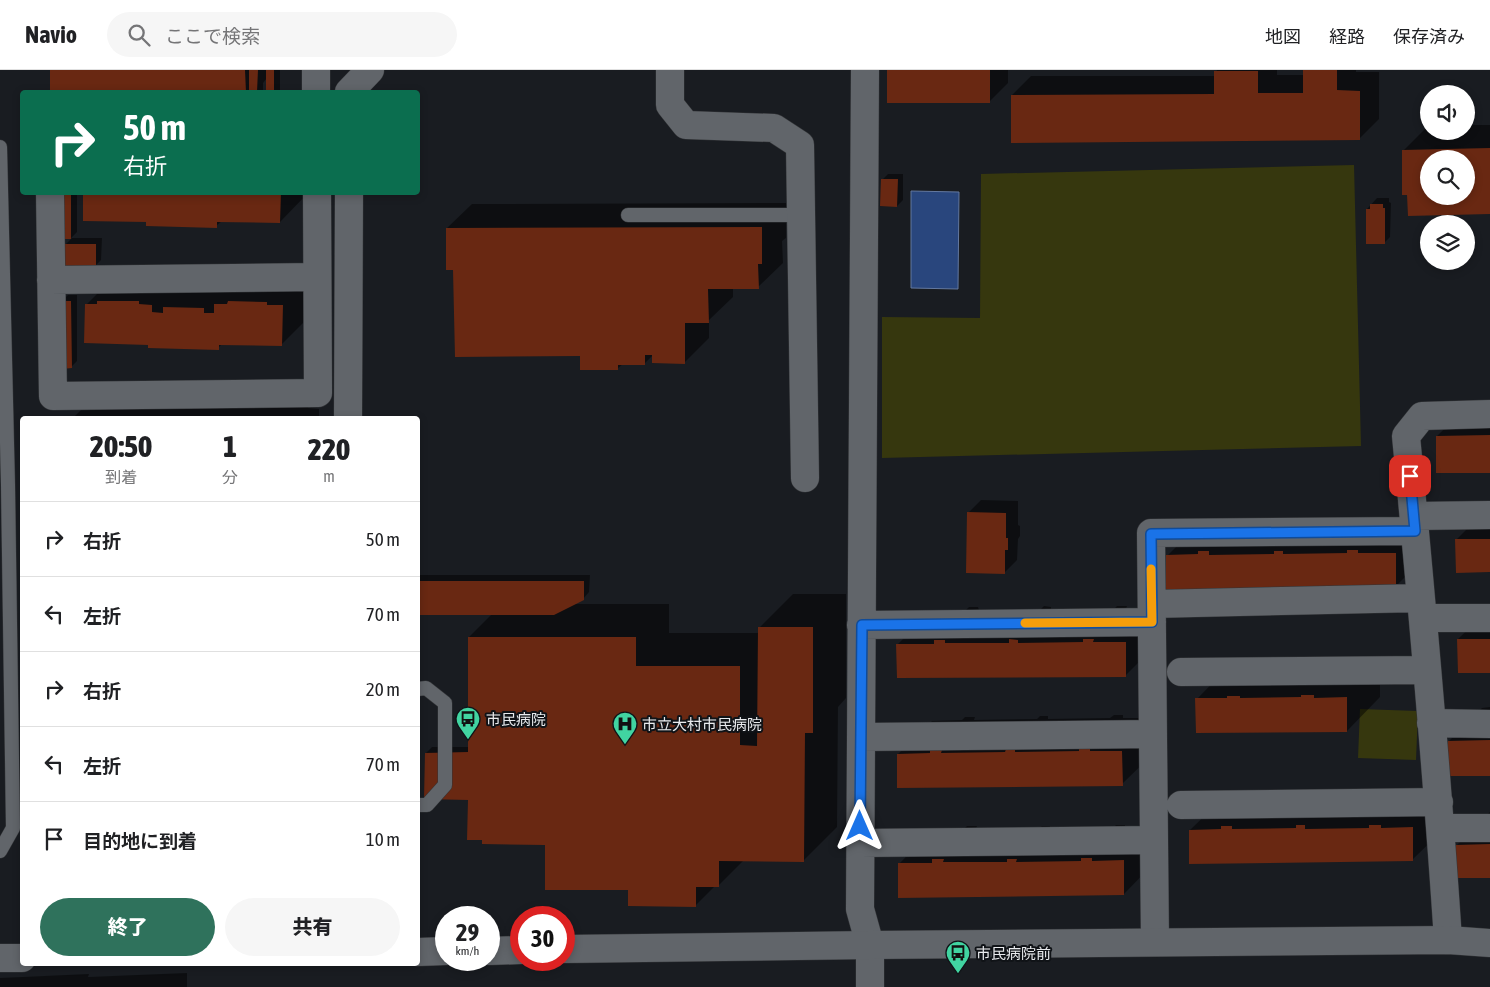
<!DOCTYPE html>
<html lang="ja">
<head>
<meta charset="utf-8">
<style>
	body { margin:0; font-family:"Asap Condensed","Noto Sans JP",sans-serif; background:#f6f6f6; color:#202124; height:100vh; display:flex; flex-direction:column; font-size:19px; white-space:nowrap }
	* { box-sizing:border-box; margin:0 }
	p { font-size:16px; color:#757577 }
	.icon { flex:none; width:28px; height:28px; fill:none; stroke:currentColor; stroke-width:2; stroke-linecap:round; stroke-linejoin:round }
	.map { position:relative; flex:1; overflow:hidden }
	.sheet { position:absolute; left:20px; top:346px; width:400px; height:550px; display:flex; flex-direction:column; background:#fff; border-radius:5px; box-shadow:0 2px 8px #0003 }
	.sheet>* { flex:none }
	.banner { position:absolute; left:20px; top:20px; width:400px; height:105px; border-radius:5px; box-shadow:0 2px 8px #0003; background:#0b6e4f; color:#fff; overflow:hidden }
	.buttons { position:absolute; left:1420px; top:15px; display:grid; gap:10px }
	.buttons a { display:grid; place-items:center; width:55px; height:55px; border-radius:50%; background:#fff; box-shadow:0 2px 8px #0003; font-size:25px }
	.speed { position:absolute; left:435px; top:836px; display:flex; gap:10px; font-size:25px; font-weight:700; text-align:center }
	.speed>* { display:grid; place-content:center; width:65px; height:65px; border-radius:50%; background:#fff; box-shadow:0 2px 8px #0003; line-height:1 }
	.speed small { font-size:12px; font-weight:400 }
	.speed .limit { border:8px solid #d22; background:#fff; color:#111 }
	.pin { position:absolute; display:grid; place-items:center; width:42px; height:42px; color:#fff; margin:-21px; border-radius:10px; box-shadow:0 2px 8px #0006 }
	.me { position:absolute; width:55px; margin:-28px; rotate:0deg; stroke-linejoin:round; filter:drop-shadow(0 0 4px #0008) }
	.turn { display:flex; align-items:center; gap:18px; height:105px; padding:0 20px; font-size:22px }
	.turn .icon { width:65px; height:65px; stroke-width:2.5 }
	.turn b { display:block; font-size:35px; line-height:42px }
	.eta { display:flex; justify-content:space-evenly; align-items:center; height:85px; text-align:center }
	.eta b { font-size:30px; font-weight:800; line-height:35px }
	.action { display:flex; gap:10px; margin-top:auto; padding:10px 20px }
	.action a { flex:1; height:58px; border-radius:30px; background:#2f725c; color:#fff; font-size:20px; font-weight:800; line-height:58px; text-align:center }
	.action a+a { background:#f6f6f6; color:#202124 }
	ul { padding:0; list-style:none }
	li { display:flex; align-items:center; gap:15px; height:75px; padding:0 20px; border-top:1px solid #e0e0e0 }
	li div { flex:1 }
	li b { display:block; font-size:19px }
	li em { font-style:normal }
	header { display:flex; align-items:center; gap:30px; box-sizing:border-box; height:70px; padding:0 25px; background:#fff; border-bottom:1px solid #e0e0e0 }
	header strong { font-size:24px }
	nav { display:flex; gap:28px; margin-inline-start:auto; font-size:18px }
	.search { width:350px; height:45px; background:#f6f6f6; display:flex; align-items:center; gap:12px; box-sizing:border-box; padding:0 18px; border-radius:28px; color:#757577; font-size:19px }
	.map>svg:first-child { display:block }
	.green { fill:#36370e }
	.water { fill:#29467d; stroke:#63789f }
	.shadow { fill:#0007; fill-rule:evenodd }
	.building { fill:#692812; fill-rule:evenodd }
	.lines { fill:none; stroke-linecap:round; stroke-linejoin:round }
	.service-casing { stroke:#333538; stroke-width:15 }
	.minor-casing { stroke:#333538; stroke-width:29 }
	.tertiary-casing { stroke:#333538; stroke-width:29 }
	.service { stroke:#61656a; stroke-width:14 }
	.minor { stroke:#61656a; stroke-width:28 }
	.tertiary { stroke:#61656a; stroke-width:28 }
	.route-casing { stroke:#114b97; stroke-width:12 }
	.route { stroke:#1a73e8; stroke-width:9 }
	.slow { stroke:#f59e0b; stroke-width:9 }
	.labels { text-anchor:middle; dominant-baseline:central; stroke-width:4; stroke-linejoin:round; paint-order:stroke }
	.poi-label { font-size:15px; fill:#e9ebee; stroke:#101317; text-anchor:start }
</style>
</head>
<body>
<header>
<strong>Navio</strong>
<div class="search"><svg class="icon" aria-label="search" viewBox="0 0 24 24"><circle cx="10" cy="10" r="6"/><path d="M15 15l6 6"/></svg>ここで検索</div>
<nav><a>地図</a><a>経路</a><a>保存済み</a></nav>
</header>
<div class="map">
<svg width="1490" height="917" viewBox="0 0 1490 917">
	<rect width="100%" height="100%" fill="#191c21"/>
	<path class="green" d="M1354 95 1361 376 882 388V247L980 248 981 104Z
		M1360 639 1418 641 1416 690 1358 688Z"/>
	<path class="water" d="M911 121 959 122 958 219 911 218Z"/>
	<path class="shadow" d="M51 0H280V22H267V8L263 13V22H51Z
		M888 0H1008V13L989 32Z
		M1217 0H1277V5H1304V0H1356V2H1379V49L1360 68 1012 25 1031 6H1215Z
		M1466 55H1490V143L1409 144 1404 80 1428 56 1429 61H1466ZM1429 89H1466V126H1429Z
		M888 104H903V130L897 136 882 110Z
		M62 122H77V162L71 168H72H62Z
		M84 122H309L280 152 222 151 216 156 148 151Z
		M1377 128H1389V132L1391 133 1390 167 1384 173 1367 139Z
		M786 133V168L782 171 783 193 758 217H733V227L709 250V268L685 292 653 285 644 294H623L617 299 582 285 454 199 447 158 472 134Z
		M72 168H102L101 190 95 196 66 174Z
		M300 198 315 241 281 275 223 273 218 278 149 274 86 235 120 201Z
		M68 225H77V291L71 297 62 231Z
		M103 318 308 333V338L319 339V349H72Z
		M1471 333H1490V401L1437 366Z
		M53 347H61V349H51Z
		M981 430 1018 431V455L1020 456V466L1018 469 1017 490 1004 503 968 443Z
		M1490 436V501L1456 470Z
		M1381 447H1391V450H1429V483L1396 516 1168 485 1201 452 1230 451 1233 448H1242V452L1305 451 1308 448H1316V451L1378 450Z
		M420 505H590L589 522 583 529 573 534H669V563H759V558L793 524H846V628L838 637 837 757 803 791 744 790 718 816H715L696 835 546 774 469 728 426 683 432 677H469V567L493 543 418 544V508Z
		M1044 536 1051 537V540L1114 539 1117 536H1127L1126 539 1159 572 1126 605 897 575 931 541H965L969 537H978L979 540H1040Z
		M1490 538V601L1458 569Z
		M1380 594V627L1347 661 1197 629 1230 595Z
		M1490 637V705L1449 671 1482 638Z
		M1114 645H1123V648H1155L1156 681 1122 714 898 684 932 651 962 650 965 647H975L974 650 1037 649 1040 646H1048V649L1110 648Z
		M1401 725 1446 757 1412 790 1190 760 1224 727Z
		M1490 742V806L1457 775Z
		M1116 755H1125V758L1157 790 1124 824 899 794 932 760H963L967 756H977L976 759 1039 758 1042 756H1050L1049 759 1113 758Z
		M187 903V917H0V908L89 904 88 907Z"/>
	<path class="building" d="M50 0H245L246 22H50Z
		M249 0H258L257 22H249Z
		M266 0H274V22H266Z
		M887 0H990V33H887Z
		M1303 0H1337V20L1360 21V70L1011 73V25L1214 24V1H1258V23H1303Z
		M1490 78V144L1408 146 1407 125H1402V80ZM1429 89H1466V126H1429Z
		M881 109H898L897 137 880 136Z
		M61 122H71V169H61Z
		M83 122H281L280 153 217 152V158L146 156V152L83 151Z
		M1370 134H1383V138H1385V174H1366V139H1370Z
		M762 157V194H758L759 219H708L709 253H685V294L652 293V285H645V295H618V300H580V286L455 287 453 200H446V158Z
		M65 174H96V197H65Z
		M61 231H71L72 298 62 299Z
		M97 231H139V234L152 235V242L163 243V237L204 238V243H214V234H227L228 231 267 232V235H283L282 276 219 275V280L148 278V275L84 273 85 234H97Z
		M1490 365V403H1436V366Z
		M967 442 1006 443V468H1008V480H1005V504L966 503Z
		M1455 469H1490V502L1456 503Z
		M1347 480H1358V483H1396V517L1166 520V485L1198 484V481H1209V485L1274 484V481H1283V484L1347 483Z
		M418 511H584V530L554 545H418Z
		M758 557H813V663H805L804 792 719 791V817H696V837L628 836V820H545V775L482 774V770H467L468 730 424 729 425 683 468 682V567H636V596H740V675L757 676Z
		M1009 569 1018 570V573L1083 572V569H1094L1093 572H1126V607L897 608 896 574H934V570H945V573H1009Z
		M1457 569H1490V603H1458Z
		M1301 625H1314V628L1347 627V662L1196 663 1195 628H1227V626H1240V628L1301 627Z
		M1490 670V706H1448V671Z
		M1079 678H1090V681H1122L1123 716 897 718V684L930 683V680H942L941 683 1005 682 1006 679H1015V682L1079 681Z
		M1296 755H1305V759L1369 758V755H1381V758L1413 757V791L1189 794V760L1221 759V756H1232V759L1296 758Z
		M1490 774V808H1456V775Z
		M1081 788H1092V791L1124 790V825L898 828V793H932V789H944L943 792H1007V789H1017L1016 792 1081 791Z"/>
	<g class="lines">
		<defs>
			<path id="service" d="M0 77 8 415 13 758 0 781
				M628 145H801
				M418 619 426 618 445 633V715L427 735H418"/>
			<path id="minor" d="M316 0V22
				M670 0V35L686 55 774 58 800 75 805 408
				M865 0 860 839 870 875V917
				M349 22 370 0
				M50 122 53 326 318 323 317 122
				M51 210 317 207
				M348 349 349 122
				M1414 446 1490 445
				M1152 534 1421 528
				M1423 548H1490
				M861 555 1152 552
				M1181 602 1427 600
				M1431 653 1490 654
				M861 667 1153 664
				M1181 735 1439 732
				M1441 758H1490
				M860 773 1154 770
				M1448 870C1437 702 1422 534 1406 366L1422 346 1490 344
				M1155 872 1151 463 1415 461"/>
			<path id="tertiary" d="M564 879 870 875 1448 870 1490 873
				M489 881 521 880
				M418 882 446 881
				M0 888H22"/>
		</defs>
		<use href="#service" class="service-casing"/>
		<use href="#minor" class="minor-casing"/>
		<use href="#tertiary" class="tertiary-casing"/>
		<use href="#service" class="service"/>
		<use href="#minor" class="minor"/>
		<use href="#tertiary" class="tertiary"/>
	</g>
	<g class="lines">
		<defs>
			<path id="route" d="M860 756 862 555 1152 552 1151 464 1415 461 1410 406"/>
		</defs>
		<use href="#route" class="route-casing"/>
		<use href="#route" class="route"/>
		<path class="slow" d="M1025 553 1152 552 1151 499"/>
	</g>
	<defs>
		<symbol id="bus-pin" viewBox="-11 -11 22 30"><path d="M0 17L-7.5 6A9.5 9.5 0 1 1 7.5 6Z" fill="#41d4a1" stroke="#101317"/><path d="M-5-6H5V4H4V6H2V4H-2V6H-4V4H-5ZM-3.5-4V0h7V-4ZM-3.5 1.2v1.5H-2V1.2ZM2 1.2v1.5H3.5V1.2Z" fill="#111"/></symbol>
		<symbol id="hospital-pin" viewBox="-11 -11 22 30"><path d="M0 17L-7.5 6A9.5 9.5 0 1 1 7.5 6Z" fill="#41d4a1" stroke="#101317"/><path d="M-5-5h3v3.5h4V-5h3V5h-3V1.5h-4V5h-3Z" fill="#111"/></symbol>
	</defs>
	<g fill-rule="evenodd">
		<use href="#bus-pin" x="454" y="635" width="28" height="38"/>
		<use href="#hospital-pin" x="611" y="640" width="28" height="38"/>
		<use href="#bus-pin" x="944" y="869" width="28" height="38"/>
	</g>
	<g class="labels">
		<g class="poi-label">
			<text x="486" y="649">市民病院</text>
			<text x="642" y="654">市立大村市民病院</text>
			<text x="976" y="883">市民病院前</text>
		</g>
	</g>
</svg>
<div class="buttons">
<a><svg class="icon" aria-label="sound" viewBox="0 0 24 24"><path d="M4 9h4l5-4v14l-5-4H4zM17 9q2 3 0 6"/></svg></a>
<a><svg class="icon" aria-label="search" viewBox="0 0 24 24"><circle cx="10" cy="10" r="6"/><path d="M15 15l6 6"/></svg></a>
<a><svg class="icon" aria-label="layers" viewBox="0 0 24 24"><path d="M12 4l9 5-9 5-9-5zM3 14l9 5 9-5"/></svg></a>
</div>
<div class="speed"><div>29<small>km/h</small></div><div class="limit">30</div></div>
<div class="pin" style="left:1410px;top:406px;background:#d93025"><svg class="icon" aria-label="arrive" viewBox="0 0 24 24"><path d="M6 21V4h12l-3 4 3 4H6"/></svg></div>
<svg class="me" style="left:860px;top:756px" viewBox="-20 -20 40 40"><path d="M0-17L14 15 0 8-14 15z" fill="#1a73e8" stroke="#fff" stroke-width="4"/></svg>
<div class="banner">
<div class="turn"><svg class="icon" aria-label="right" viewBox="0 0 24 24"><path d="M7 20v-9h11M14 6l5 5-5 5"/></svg><div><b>50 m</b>右折</div></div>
</div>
<section class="sheet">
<div class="eta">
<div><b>20:50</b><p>到着</p></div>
<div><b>1</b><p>分</p></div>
<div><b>220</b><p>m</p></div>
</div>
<ul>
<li><svg class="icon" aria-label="right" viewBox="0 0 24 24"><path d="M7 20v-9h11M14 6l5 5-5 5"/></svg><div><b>右折</b></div><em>50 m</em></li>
<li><svg class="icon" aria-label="left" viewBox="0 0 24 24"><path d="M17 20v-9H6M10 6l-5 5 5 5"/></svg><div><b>左折</b></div><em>70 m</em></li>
<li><svg class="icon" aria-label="right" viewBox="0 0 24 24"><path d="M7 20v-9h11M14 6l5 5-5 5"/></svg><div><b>右折</b></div><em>20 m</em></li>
<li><svg class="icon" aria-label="left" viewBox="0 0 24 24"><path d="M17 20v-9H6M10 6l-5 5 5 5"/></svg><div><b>左折</b></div><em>70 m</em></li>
<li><svg class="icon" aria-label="arrive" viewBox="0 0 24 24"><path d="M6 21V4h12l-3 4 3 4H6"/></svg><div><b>目的地に到着</b></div><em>10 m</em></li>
</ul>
<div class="action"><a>終了</a><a>共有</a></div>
</section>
</div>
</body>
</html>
